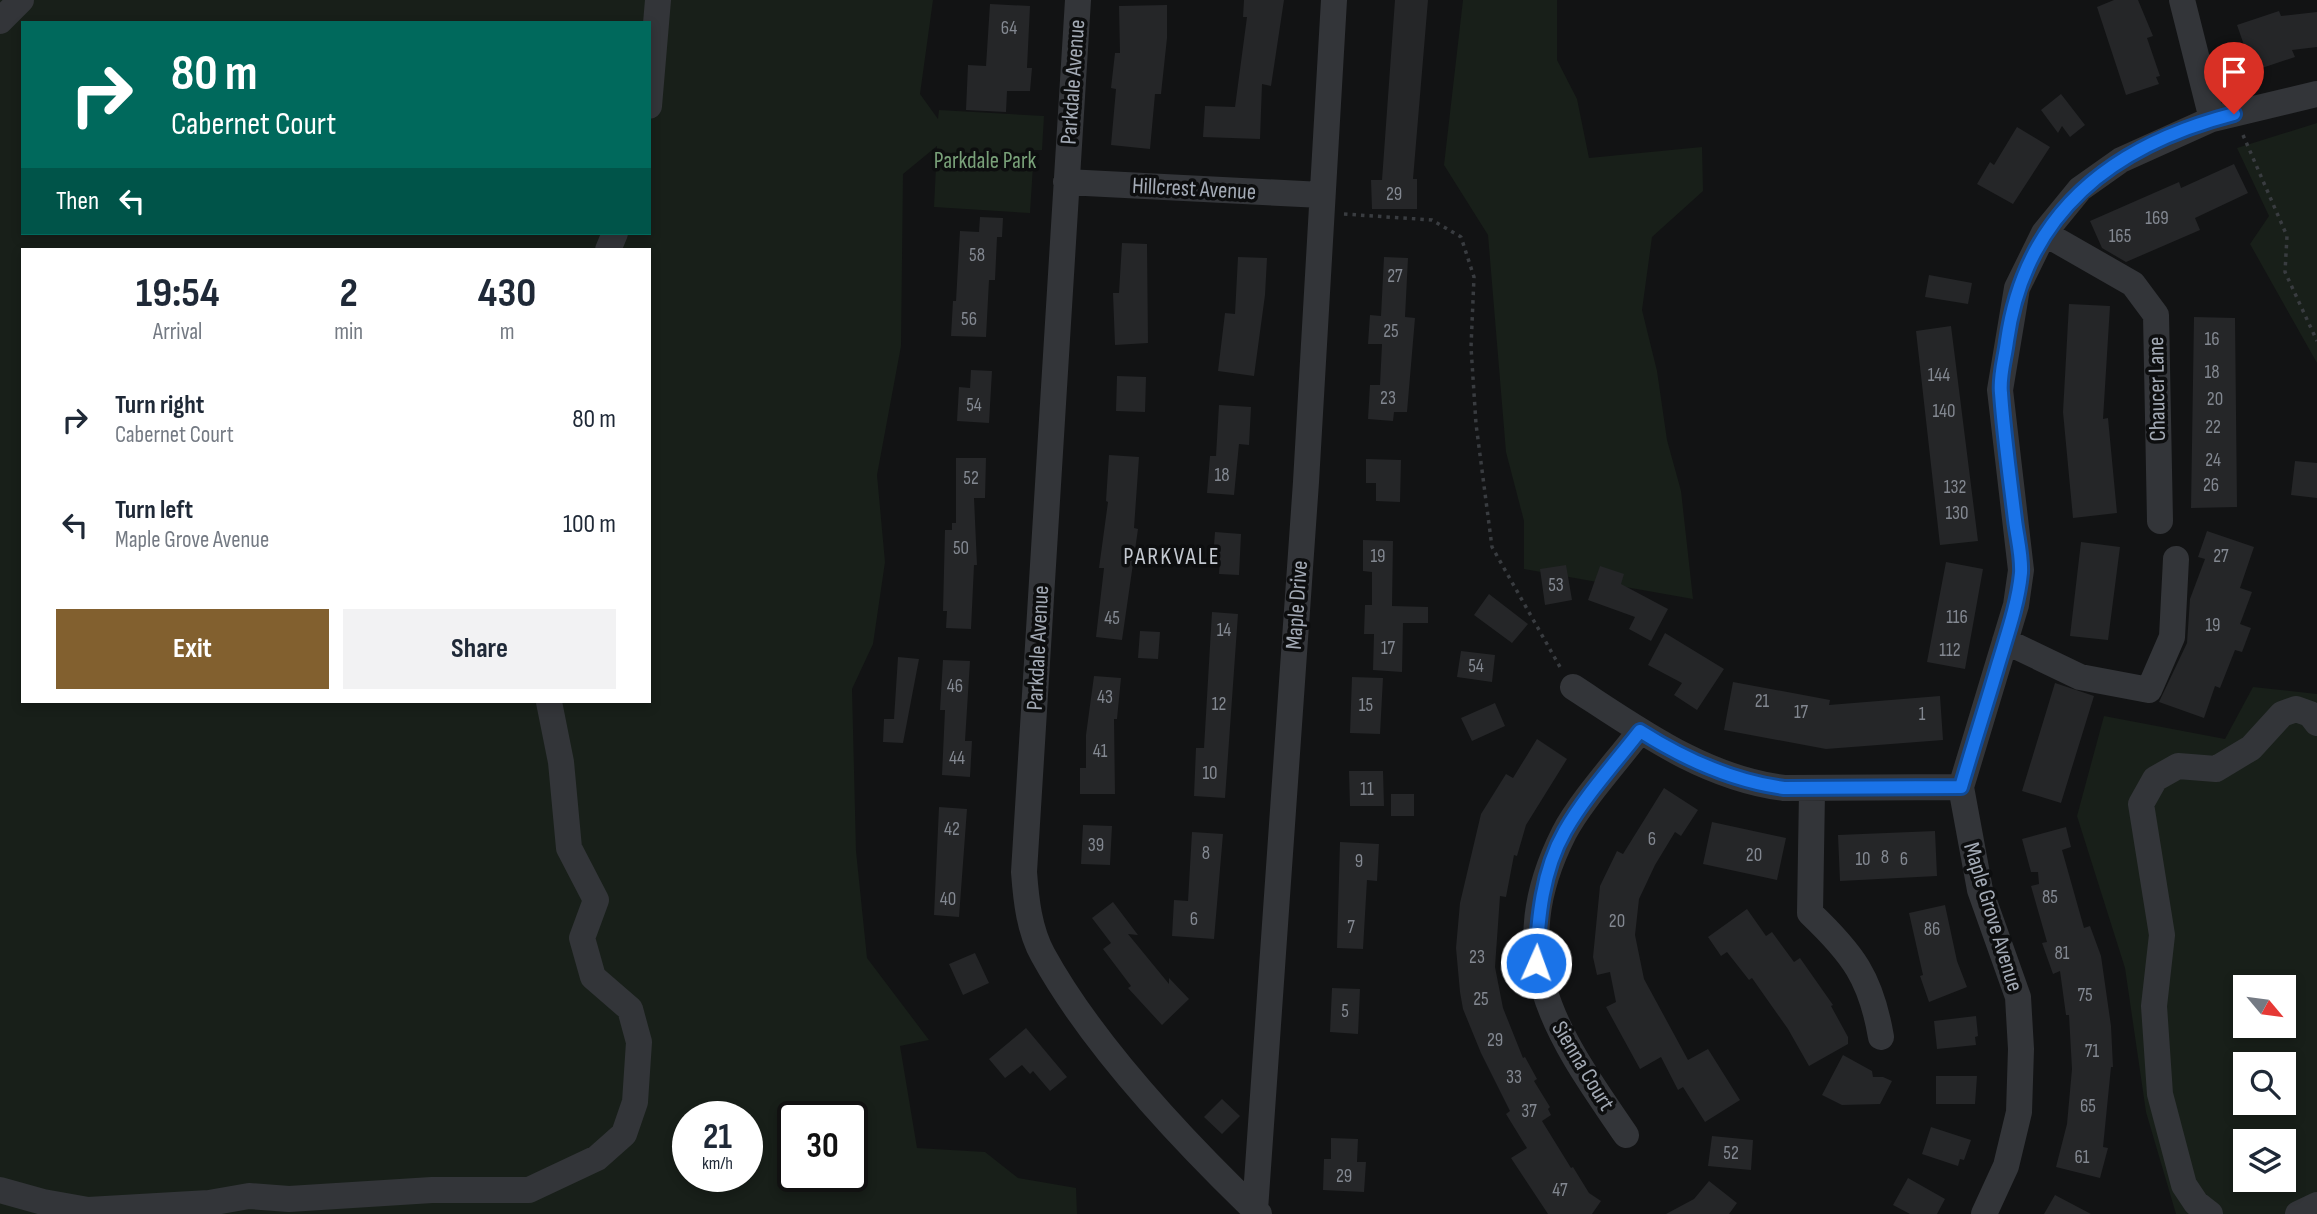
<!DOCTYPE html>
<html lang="en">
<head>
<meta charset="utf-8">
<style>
	body { margin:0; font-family:"Sofia Sans Condensed",sans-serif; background:#f2f2f3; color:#1f2937; height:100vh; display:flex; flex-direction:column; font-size:26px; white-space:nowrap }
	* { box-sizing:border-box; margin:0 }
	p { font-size:23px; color:#747a83 }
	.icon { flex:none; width:38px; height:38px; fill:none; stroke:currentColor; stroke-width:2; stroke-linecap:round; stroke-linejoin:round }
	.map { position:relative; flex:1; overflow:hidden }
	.side { position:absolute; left:21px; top:248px; width:630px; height:455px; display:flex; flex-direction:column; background:#fff; border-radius:0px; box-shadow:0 4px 10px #0003 }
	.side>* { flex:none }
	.top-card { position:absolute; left:21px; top:21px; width:630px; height:214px; border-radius:0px; box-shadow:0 4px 10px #0003; background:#00695c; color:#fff; overflow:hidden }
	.needle { width:46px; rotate:119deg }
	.fabs { position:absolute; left:2233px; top:975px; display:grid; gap:14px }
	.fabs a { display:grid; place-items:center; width:63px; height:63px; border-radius:0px; background:#fff; box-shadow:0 4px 10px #0003; font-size:35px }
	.speed { position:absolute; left:672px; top:1101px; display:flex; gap:14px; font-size:35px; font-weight:700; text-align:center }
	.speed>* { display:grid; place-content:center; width:91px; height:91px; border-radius:50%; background:#fff; box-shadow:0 4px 10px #0003; line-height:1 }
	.speed small { font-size:18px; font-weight:400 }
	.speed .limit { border:4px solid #111; border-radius:10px; background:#fff; color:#111 }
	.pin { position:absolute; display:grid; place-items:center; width:60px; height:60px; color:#fff; margin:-72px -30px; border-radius:50% 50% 50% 0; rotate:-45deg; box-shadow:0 0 7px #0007 }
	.pin .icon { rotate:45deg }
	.me { position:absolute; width:77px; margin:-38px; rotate:2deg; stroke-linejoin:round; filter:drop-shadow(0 0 5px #0008) }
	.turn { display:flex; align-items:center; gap:24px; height:147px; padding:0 35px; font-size:32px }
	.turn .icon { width:91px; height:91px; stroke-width:2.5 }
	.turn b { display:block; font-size:49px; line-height:60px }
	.then { display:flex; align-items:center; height:66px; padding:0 35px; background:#0003; gap:14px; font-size:26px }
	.eta { display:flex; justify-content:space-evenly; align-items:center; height:119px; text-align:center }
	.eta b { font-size:42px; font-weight:700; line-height:49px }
	.button { display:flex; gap:14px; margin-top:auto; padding:14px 35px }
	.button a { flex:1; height:80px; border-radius:0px; background:#82602f; color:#fff; font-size:28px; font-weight:700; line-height:80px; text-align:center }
	.button a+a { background:#f2f2f3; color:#1f2937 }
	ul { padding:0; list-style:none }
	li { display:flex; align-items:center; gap:21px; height:105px; padding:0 35px }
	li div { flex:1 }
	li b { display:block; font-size:26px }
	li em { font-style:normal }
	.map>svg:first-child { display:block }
	.green { fill:#181f19; fill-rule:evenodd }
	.building { fill:#252628 }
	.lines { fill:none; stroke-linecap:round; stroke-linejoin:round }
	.path { stroke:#393c40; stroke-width:3.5; stroke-dasharray:3.5 5; stroke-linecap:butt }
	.minor { stroke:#333539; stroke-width:26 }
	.route-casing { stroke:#114b97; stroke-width:18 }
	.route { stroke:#1a73e8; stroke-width:12 }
	.labels { text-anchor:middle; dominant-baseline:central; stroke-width:7; stroke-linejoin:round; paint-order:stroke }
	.number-label { font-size:19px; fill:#838891 }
	.street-label { font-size:23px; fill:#a3aab5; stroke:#0d0e0f }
	.park-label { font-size:23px; fill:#79a179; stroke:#0d0e0f }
	.neighbourhood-label { font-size:24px; letter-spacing:2px; fill:#c4c9d1; stroke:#0d0e0f }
</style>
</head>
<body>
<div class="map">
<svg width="2317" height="1214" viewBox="0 0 2317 1214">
	<rect width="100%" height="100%" fill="#121314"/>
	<path class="green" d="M0 0H933L920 94 938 119 939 110 1044 116 1042 150H1034L1030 213 934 207 937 146 903 174 901 346 877 475 885 562 873 644 852 689 856 851 867 958 929 1040 900 1046 917 1148 985 1152 1018 1178 1076 1188 1077 1214H0ZM23 23H649V233H23ZM23 250H649V702H23ZM688 1116H747V1176H688ZM793 1116H852V1176H793Z
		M1463 0H1557V60L1577 99 1589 158 1702 147 1703 191 1652 237 1642 310 1657 371 1667 440 1681 491 1693 599 1524 569V521L1506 452 1488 235 1444 165Z
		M2317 123V363L2250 244 2269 216 2237 148Z
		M2253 687 2317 694V1214H2176L2146 1112 2125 968 2077 816 2104 716 2225 739ZM2245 987H2284V1026H2245ZM2245 1064H2284V1102H2245ZM2245 1141H2284V1180H2245Z"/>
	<path class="building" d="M1244 0H1284L1271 86 1262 84 1260 139 1203 137 1205 106 1235 107 1247 17H1243Z
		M1395 0H1428L1413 179H1417V209H1372L1371 180H1382Z
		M2114 0H2138L2153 36 2147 38 2160 76 2156 77 2159 84 2126 95 2097 7Z
		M990 4 1030 6 1027 68H1032L1030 91H1007L1006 112 966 110 968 65 986 66Z
		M1167 5V38L1161 94H1155L1150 149 1111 145 1116 89 1111 88 1115 53H1120L1119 6Z
		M2279 11 2281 16 2317 12V47L2292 50 2295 57 2253 71 2237 25Z
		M2061 94 2085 125 2070 137 2062 126 2058 133 2041 110Z
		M2017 127 2050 147 2013 204 1977 184 1990 162 1994 165Z
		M2234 164 2248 193 2195 218 2200 230 2126 262 2102 248 2090 221 2179 182 2181 188Z
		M980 217 1003 218 1002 237H997L995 280H989L986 337 951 336 953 301H956L960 231 979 232Z
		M1122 243 1147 244 1148 343 1115 345 1113 293H1119Z
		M1238 257 1267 258 1265 295 1254 376 1218 371 1225 313 1235 314Z
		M1384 257 1408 258 1405 317 1415 318 1407 412H1394L1393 421 1368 419 1370 385H1380L1382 344H1368L1370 315 1381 316Z
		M1929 275 1972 283 1968 304 1925 297Z
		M2069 304 2110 306 2103 419 2108 418 2117 513 2073 518 2063 412Z
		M2194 317 2235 318 2237 507 2191 508Z
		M1951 326 1978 541 1940 545 1916 331Z
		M971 370 992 371 989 423 957 421 959 387 970 388Z
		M1117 376 1146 377 1145 412 1116 411Z
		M1219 405 1251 407 1249 445 1239 444 1234 495 1207 493 1210 456H1216Z
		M1109 455 1139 457 1134 528 1138 529 1122 640 1096 637 1104 568H1099L1108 502 1106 501Z
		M956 458H986L985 498H974L977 565H974L971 629 946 628 947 611H943L945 530H952V523H956Z
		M1366 459 1401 460 1400 502 1376 501V483H1366Z
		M2295 461 2317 463V498L2291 495Z
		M2207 531 2254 547 2240 588 2252 592 2240 624 2251 628 2242 652 2235 650 2220 688 2215 686 2204 718 2159 702 2187 643 2190 599 2205 559 2198 557Z
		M1215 532 1241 534 1239 575 1219 574 1220 559H1213Z
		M1363 540 1393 541 1392 606 1428 607V623H1403L1402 672 1373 670 1374 634H1364L1365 605H1372V572L1363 571Z
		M2081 542 2120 547 2108 640 2070 636Z
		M1946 562 1983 569 1965 669 1927 662Z
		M1566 565 1572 600 1545 605 1540 569Z
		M1600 566 1624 574 1621 584 1668 609 1651 641 1629 629 1635 617 1588 600Z
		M1489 594 1528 624 1512 643 1474 615Z
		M1212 612 1238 614 1225 798 1194 796 1196 748H1204Z
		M1140 631 1160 632 1158 659 1138 658Z
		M1665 633 1724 669 1697 710 1674 695 1682 683 1648 665Z
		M1461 651 1495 655 1492 682 1457 677Z
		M898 657 919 659 903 743 883 742 884 719H894Z
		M943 660 970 661 965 741H972L970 777 942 775 945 710H940Z
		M1094 676 1121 678 1117 719H1114L1115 794H1080V768H1086V735Z
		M1352 677 1383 678 1380 734 1350 733Z
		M1733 682 1830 700 1829 705 1940 696 1943 740 1826 749 1724 730Z
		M2055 683 2094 696 2061 803 2022 791Z
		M1495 703 1505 726 1472 741 1461 718Z
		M1537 739 1567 759 1526 825 1517 856 1514 855 1506 897 1500 896 1495 967 1503 1008 1523 1058 1525 1057 1537 1079 1534 1081 1550 1107 1548 1109 1551 1115 1542 1121 1571 1168 1573 1167 1589 1193 1601 1201 1592 1214H1548L1511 1158 1527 1148 1506 1114 1510 1111 1481 1053 1463 1009 1460 992 1456 948 1460 903 1481 814 1506 774 1513 778Z
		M1349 771H1383L1384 806H1350Z
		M1664 788 1698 810 1681 836 1675 832 1655 865 1639 899 1635 935 1644 979 1688 1060 1708 1049 1740 1100 1705 1122 1683 1087 1678 1090 1661 1057 1640 1069 1606 1007 1616 1002 1610 972 1597 975 1593 957 1600 886 1617 851 1623 854Z
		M1391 794H1414V816H1391Z
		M939 807 967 809 959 917 934 915Z
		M1712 822 1786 838 1777 880 1703 864Z
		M1083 825 1112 826 1110 865 1081 864Z
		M2066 827 2071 847 2062 850 2084 928 2090 926 2101 956 2111 1026 2113 1067H2111L2103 1147 2108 1148 2100 1178 2056 1167 2067 1124 2072 1069 2069 1015H2066L2060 971 2053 974 2042 943 2047 942 2031 886 2039 884 2038 872H2031L2022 839Z
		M1935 831 1937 876 1840 881 1838 835Z
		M1192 832 1223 834 1214 939 1172 936 1174 900 1188 901Z
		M1340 842 1379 844 1377 881 1367 880 1363 949 1337 948Z
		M1113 902 1138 935 1128 934 1169 984V978L1189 999 1162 1025 1128 988 1131 986 1103 949 1111 943 1092 918Z
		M1945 905 1957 961 1967 987 1929 1002 1920 976 1923 975 1909 913Z
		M1747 909 1766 936 1772 932 1794 962 1800 958 1833 1005 1831 1006 1848 1037V1044L1809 1066 1788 1029 1752 978 1749 980 1727 952 1721 956 1708 937Z
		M975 953 989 983 963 995 949 964Z
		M1332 988 1360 989 1358 1034 1330 1032Z
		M1976 1016 1978 1036 1975 1037 1976 1045 1937 1049 1934 1021Z
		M1026 1028 1067 1077 1050 1091 1033 1071 1030 1074 1022 1065 1005 1078 989 1059Z
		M1843 1055 1872 1071 1873 1077H1883L1892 1081 1880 1104 1842 1105 1822 1095Z
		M1936 1076H1977L1975 1104H1936Z
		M1222 1099 1240 1116 1222 1134 1204 1117Z
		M1931 1127 1971 1140 1964 1160 1960 1159 1958 1166 1922 1154Z
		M1712 1136 1753 1140 1751 1170 1708 1166Z
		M1331 1138 1358 1139 1357 1162H1366L1364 1192 1323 1190 1324 1159H1331Z
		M1908 1178 1945 1199 1937 1214H1910L1893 1205Z
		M1709 1181 1737 1203 1729 1214H1666L1694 1199Z
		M2055 1195 2091 1214H2044Z"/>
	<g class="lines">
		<path class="path" d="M2243 135 2287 236 2285 272 2317 341
			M1344 214 1432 220 1461 237 1474 277 1471 347 1476 424 1492 547 1560 667"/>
		<path class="minor" d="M1078 0 1024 872C1026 899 1029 930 1043 955 1093 1046 1184 1142 1259 1214
			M2182 0 2212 119
			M0 21 21 0
			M649 106 658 0
			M1066 182 1322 195
			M2044 233 2133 284 2156 315 2160 521
			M608 250 615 233
			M2005 641 2080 677 2149 690 2172 637 2176 559
			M1573 687C1639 730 1704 778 1784 788L1961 787
			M1818 788 1812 792 1810 913C1853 954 1871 978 1881 1037
			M1626 1135C1556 1033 1501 958 1564 833 1580 802 1618 760 1640 731
			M0 1190 43 1202 88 1210 209 1203 249 1196 289 1199 432 1190H529L597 1158 624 1134 635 1102 639 1042 630 1009 593 977 582 938 596 900 569 848 561 762 549 702
			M1255 1210 1306 482 1334 0
			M1984 1214 2006 1166 2019 1112 2021 1049 2018 997 1980 890 1961 787 2016 605 2021 570 2000 390 2017 288 2044 233 2080 189 2121 160 2212 119 2317 94
			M2210 1214 2196 1203 2184 1185 2160 1094 2154 1006 2162 935 2141 804 2155 779 2178 766 2216 769 2251 748 2282 714 2296 709 2310 714 2317 723
			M2298 1214 2317 1205"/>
	</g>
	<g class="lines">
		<defs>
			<path id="route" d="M1536 963C1538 919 1542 871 1565 831 1585 796 1615 763 1640 731 1684 759 1732 781 1784 788L1961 787C1973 746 1986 706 1998 665 2007 635 2018 604 2021 573 2022 556 2017 537 2015 520 2010 478 2004 436 2001 393 1999 377 2005 358 2007 341 2025 212 2113 145 2234 114"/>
		</defs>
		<use href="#route" class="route-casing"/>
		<use href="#route" class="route"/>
	</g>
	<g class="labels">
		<g class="number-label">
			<text x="1009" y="28">64</text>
			<text x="1394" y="194">29</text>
			<text x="2157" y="218">169</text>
			<text x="2120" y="236">165</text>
			<text x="977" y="255">58</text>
			<text x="1395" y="276">27</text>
			<text x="969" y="319">56</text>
			<text x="1391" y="331">25</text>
			<text x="2212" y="339">16</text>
			<text x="2212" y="372">18</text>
			<text x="1939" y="375">144</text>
			<text x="1388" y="398">23</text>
			<text x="2215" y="399">20</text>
			<text x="974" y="405">54</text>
			<text x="1944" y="411">140</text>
			<text x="2213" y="427">22</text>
			<text x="2213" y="460">24</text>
			<text x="1222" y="475">18</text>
			<text x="971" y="478">52</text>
			<text x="2211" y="485">26</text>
			<text x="1955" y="487">132</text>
			<text x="1957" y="513">130</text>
			<text x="961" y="548">50</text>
			<text x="1378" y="556">19</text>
			<text x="2221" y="556">27</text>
			<text x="1556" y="585">53</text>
			<text x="1957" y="617">116</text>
			<text x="1112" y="618">45</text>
			<text x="2213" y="625">19</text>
			<text x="1224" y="630">14</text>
			<text x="1388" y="648">17</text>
			<text x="1950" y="650">112</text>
			<text x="1476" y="666">54</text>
			<text x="955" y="686">46</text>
			<text x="1105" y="697">43</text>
			<text x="1762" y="701">21</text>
			<text x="1219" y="704">12</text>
			<text x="1366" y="705">15</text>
			<text x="1801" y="712">17</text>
			<text x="1922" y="714">1</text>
			<text x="1100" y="751">41</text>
			<text x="957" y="758">44</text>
			<text x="1210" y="773">10</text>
			<text x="1367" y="789">11</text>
			<text x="952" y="829">42</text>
			<text x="1652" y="839">6</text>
			<text x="1096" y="845">39</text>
			<text x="1206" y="853">8</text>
			<text x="1754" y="855">20</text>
			<text x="1885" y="857">8</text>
			<text x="1863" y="859">10</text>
			<text x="1904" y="859">6</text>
			<text x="1359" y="861">9</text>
			<text x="2050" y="897">85</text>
			<text x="948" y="899">40</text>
			<text x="1194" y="919">6</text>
			<text x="1617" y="921">20</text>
			<text x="1351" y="927">7</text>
			<text x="1932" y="929">86</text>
			<text x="2062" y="953">81</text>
			<text x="1477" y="957">23</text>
			<text x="2085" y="995">75</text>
			<text x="1481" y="999">25</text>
			<text x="1345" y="1011">5</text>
			<text x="1495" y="1040">29</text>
			<text x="2092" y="1051">71</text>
			<text x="1514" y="1077">33</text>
			<text x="2088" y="1106">65</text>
			<text x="1529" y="1111">37</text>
			<text x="1731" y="1153">52</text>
			<text x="2082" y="1157">61</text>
			<text x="1344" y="1176">29</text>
			<text x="1560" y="1190">47</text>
		</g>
		<g class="street-label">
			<text transform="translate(1073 82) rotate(-86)">Parkdale Avenue</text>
			<text transform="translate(1194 189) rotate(3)">Hillcrest Avenue</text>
			<text transform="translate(2157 389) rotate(-91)">Chaucer Lane</text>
			<text transform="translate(1297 605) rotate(-86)">Maple Drive</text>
			<text transform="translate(1038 648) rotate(-87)">Parkdale Avenue</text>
			<text transform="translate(1993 917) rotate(73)">Maple Grove Avenue</text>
			<text transform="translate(1583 1066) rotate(59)">Sienna Court</text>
		</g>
		<g class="park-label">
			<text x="985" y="161">Parkdale Park</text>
		</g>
		<g class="neighbourhood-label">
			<text x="1172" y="556">PARKVALE</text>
		</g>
	</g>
</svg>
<div class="fabs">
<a><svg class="needle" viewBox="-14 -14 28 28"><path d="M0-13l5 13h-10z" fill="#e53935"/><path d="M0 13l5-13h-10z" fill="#747a83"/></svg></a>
<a><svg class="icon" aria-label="search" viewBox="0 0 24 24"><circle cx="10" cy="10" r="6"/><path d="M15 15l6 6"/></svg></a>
<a><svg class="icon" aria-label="layers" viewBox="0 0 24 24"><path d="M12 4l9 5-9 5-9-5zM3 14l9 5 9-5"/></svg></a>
</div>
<div class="speed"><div>21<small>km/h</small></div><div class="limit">30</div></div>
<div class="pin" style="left:2234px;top:114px;background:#d93025"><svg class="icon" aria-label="arrive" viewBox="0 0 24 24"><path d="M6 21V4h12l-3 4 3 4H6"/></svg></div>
<svg class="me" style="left:1536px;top:963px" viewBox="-20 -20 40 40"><circle r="17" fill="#1a73e8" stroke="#fff" stroke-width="3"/><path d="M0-11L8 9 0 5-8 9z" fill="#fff"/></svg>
<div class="top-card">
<div class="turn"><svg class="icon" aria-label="right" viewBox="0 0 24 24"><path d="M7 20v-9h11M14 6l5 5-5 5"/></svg><div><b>80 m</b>Cabernet Court</div></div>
<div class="then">Then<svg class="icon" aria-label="left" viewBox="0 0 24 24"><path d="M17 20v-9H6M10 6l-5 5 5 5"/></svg></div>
</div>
<section class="side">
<div class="eta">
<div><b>19:54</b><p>Arrival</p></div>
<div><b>2</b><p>min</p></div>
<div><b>430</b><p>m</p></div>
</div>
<ul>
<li><svg class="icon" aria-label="right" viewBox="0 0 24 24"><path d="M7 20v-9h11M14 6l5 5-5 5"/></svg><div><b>Turn right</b><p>Cabernet Court</p></div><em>80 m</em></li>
<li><svg class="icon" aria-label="left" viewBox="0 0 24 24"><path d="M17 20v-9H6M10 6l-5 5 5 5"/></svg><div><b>Turn left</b><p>Maple Grove Avenue</p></div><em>100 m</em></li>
</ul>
<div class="button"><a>Exit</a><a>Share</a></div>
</section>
</div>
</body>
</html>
